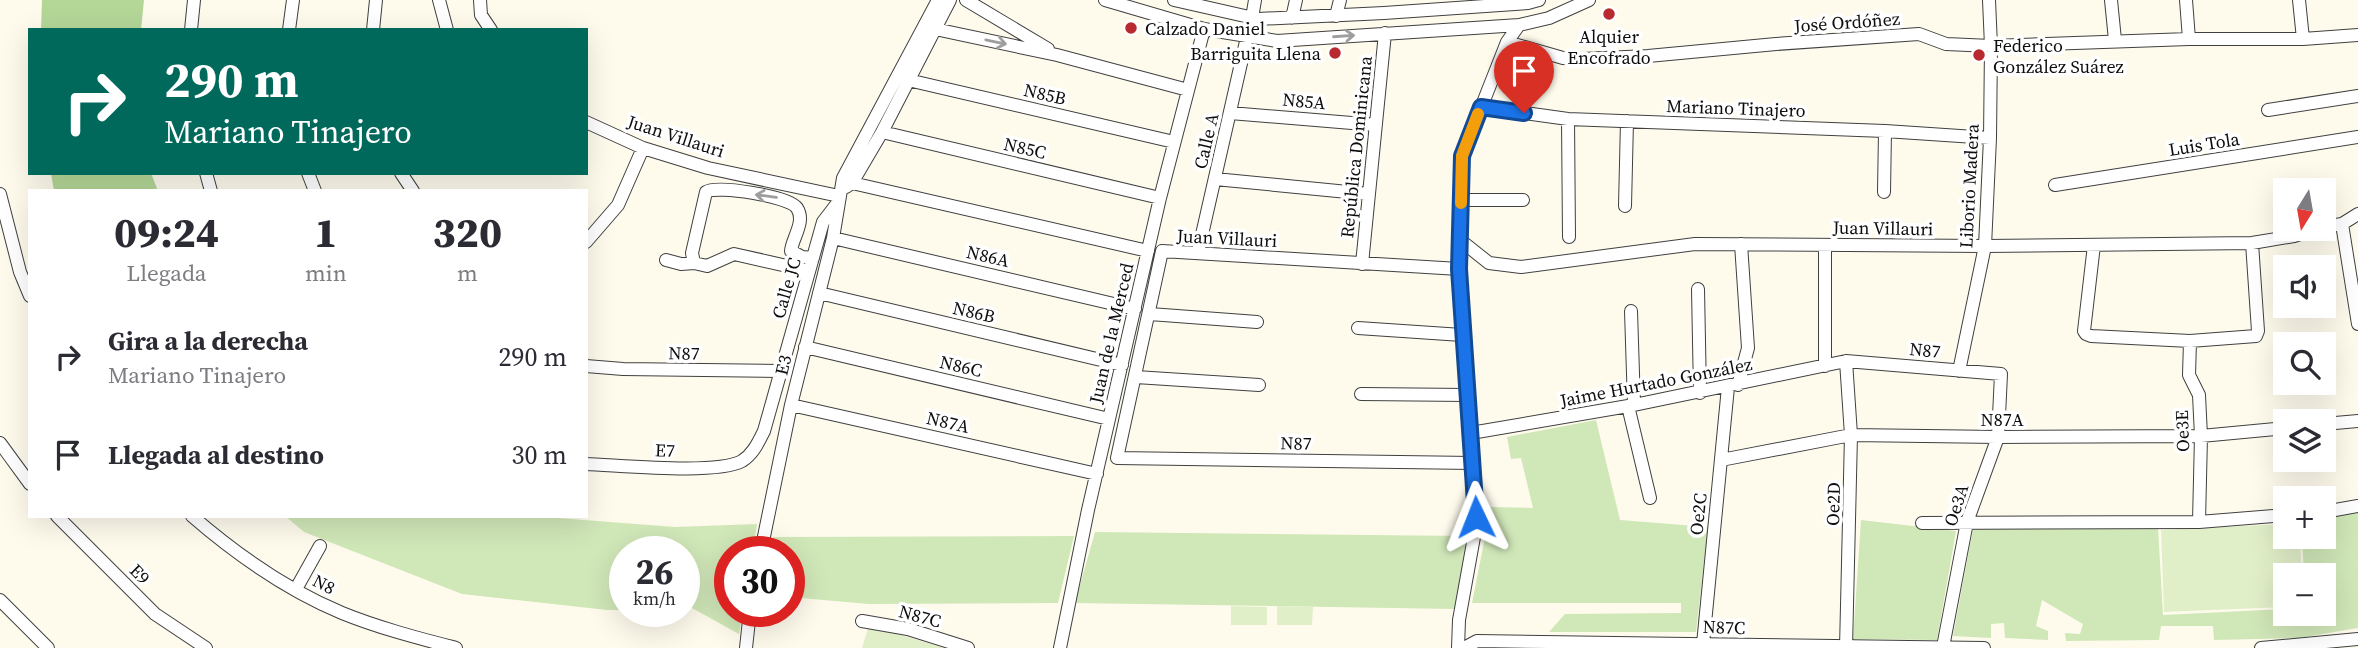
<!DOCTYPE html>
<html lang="es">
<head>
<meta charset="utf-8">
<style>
	body { margin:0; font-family:"Source Serif 4",serif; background:#f7f7f7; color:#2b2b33; height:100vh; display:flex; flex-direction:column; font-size:26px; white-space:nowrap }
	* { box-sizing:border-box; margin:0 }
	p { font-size:23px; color:#7c7c81 }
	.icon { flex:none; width:38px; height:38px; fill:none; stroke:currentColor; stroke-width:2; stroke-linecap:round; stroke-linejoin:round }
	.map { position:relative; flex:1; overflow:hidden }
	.sheet { position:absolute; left:28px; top:189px; width:560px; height:329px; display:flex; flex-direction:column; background:#fff; border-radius:0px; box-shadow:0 7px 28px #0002 }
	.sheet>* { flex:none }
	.hud { position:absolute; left:28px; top:28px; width:560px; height:147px; border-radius:0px; box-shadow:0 7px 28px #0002; background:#00695c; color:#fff; overflow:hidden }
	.needle { width:46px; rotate:191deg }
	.tools { position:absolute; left:2273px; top:178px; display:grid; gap:14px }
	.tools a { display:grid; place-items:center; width:63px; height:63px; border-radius:0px; background:#fff; box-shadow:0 7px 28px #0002; font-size:35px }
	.speed { position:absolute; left:609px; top:536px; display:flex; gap:14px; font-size:35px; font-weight:700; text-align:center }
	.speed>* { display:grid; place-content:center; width:91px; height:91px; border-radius:50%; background:#fff; box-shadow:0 7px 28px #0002; line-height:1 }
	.speed small { font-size:18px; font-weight:400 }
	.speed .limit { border:10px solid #d22; background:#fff; color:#111 }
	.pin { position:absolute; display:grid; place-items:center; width:60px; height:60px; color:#fff; margin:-72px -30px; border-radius:50% 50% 50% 0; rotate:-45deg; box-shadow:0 0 7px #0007 }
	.pin .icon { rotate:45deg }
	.me { position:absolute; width:77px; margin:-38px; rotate:358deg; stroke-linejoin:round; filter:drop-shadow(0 0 5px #0008) }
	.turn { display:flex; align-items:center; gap:24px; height:147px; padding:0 21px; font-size:32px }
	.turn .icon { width:91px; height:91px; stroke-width:2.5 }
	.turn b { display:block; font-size:49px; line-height:60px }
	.eta { display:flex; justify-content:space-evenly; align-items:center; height:119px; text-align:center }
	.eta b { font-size:42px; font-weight:800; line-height:49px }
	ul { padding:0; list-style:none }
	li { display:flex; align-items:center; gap:21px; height:98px; padding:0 21px }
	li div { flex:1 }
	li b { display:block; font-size:26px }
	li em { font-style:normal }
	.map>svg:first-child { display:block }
	.green { fill:#d0e7b8 }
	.forest { fill:#b4d798 }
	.pitch { fill:#e1efc9 }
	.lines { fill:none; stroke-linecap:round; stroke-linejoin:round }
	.minor-casing { stroke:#404040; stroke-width:14 }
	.minor { stroke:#fff; stroke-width:12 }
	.oneway { stroke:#9e9e9e }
	.route-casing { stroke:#114b97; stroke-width:18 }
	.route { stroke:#1a73e8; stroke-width:12 }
	.slow { stroke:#f59e0b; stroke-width:12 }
	.poi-dot { fill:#b82a2f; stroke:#fff; stroke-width:2.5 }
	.labels { text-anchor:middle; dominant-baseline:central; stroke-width:7; stroke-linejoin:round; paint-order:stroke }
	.street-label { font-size:18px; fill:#0d0d0d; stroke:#fff }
	.poi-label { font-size:18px; fill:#0d0d0d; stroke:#fff; text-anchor:start }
</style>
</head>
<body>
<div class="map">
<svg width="2358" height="648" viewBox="0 0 2358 648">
	<rect width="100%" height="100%" fill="#fefbed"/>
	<path class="green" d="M1596 420 1620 520 1708 527 1696 632H1549L1565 614 1681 613V603H1472L1485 537 1487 507 1533 508 1521 458 1511 459 1507 437Z
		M2358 513V628L2299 638 2214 640 2213 626H2161L2159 640 2066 641 2065 633 2080 634 2083 624 2042 600 2036 626 2048 631V640L2005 638 2004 623 1991 624V638L1953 636 1973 529H2132L2285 519V522L2158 528 2163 615 2285 609 2286 614H2324V576H2304L2302 537H2324V517Z
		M285 516H532L675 527 757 524 753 551H730V611H743L739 634 692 608H684V551H625V610H607L462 594 304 532Z
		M1861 520 1956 531 1937 640 1853 639Z
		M1095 532 1467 536 1455 609 1075 603Z
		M1074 536 1058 603 869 604 789 597V551H769L773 537Z"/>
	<path class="forest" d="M42 0H144L141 30H41Z
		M51 173H151L158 191H54Z"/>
	<path class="pitch" d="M2285 524 2286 537H2300L2302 576H2286L2285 607 2164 612 2161 530Z
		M1231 606 1267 607V625H1231Z
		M1277 606 1313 607 1312 625H1277Z
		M869 625 944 648H862Z"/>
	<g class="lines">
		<defs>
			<path id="minor" d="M439 0 447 30
				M480 0 481 15 491 30
				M966 0 1048 49
				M1105 0 1204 29 1277 41 1519 25 1549 18 1589 0
				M1174 0 1258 19 1384 13 1528 3 1539 0
				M2111 0 2115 40
				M2186 0 2189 39
				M2299 0 2303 39
				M1336 16 1340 0
				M1252 18 1255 0
				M1292 18 1296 0
				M935 29 1057 55 1188 90
				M191 30 194 0
				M289 30 293 0
				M373 30 376 0
				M1507 42 1563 58 1582 59 1648 56 1776 44 1919 34 1946 44 1991 46 2189 39H2303L2358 35
				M908 80 1174 142
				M1481 107 1568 119 1885 131 1990 138
				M2268 110 2358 96
				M1230 113 1376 125
				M1568 119 1569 237
				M586 122 643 148 708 168 839 196
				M882 132 1160 198
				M206 173 211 191
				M308 173 315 191
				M401 173 413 191
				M1215 179 1368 194
				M852 183 1148 251
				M2055 185 2358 137
				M846 187 852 183 882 132 950 0
				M1884 192 1885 131
				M0 194 20 272 30 296
				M1461 200H1523
				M1625 206 1627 121
				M2342 224 2358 324
				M2324 227 2342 224 2358 214
				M833 238 1135 309
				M1460 240 1489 263 1521 267 1695 244 1985 246 2252 243 2294 236 2315 229
				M586 242 618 205 643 148
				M2094 245 2084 331 2086 334 2091 336 2190 341 2256 336 2258 331 2252 243
				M1198 252 1247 37
				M666 260 681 264 694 263
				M1362 264 1385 33
				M1459 269 1162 251 1117 458 1473 463
				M809 271 734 254 707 266 694 263 692 253 706 192C717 185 789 196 797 208 806 222 792 238 791 251L802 257 813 258
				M1698 289 1700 393
				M819 293 1122 365
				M1631 311 1634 405
				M1150 314 1257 322
				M1358 328 1462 335
				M2190 341 2189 375 2199 395 2201 436 2199 522
				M805 347 1109 419
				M586 366 623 369 781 371
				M1825 366V245
				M1959 371 1985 246 1990 138 1991 46 1989 0
				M1136 377 1259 385
				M1738 385 1748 348 1741 244
				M1361 394 1468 395
				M791 405 1097 474
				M1628 406 1650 498
				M2324 424 2358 421
				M1471 433 1634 405 1846 361 2001 374 1998 437 1967 522 1943 647
				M0 443 30 484
				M1721 460 1851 435 1998 437 2201 436 2286 428
				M586 464C619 465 717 475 742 461 753 454 758 443 764 431L823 222 836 205
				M2324 512 2358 506
				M57 516 155 614 206 648
				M192 516C237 555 287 590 342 613 379 628 418 638 456 648
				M1922 523 2199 522 2286 515
				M761 551 791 405 833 238 843 178 938 0
				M296 589 320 546
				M0 600 48 648
				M862 621 908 629 968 648
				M1703 644 1728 387
				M746 648 750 611
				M1060 648 1088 510 1160 198 1204 29
				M1458 648 1459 620 1476 526 1459 269 1462 156 1507 42 1519 25
				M1464 648 1477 641 1984 648
				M1846 648 1851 435 1846 361
				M2261 648 2358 639"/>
		</defs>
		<use href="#minor" class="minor-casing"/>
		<use href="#minor" class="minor"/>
	</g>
	<defs><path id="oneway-shaft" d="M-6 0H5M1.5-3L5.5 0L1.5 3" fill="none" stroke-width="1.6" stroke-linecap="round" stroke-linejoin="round" transform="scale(1.75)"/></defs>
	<g class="oneway">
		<use href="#oneway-shaft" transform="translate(1344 36) rotate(-4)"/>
		<use href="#oneway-shaft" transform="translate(996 42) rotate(12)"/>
		<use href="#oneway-shaft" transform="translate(766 196) rotate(-172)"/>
	</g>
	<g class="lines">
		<defs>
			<path id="route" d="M1476 517 1459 269 1462 156 1481 107 1524 113"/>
		</defs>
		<use href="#route" class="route-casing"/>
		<use href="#route" class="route"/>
		<path class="slow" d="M1461 203 1462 156 1478 114"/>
	</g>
	<g class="poi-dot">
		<circle cx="1609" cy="14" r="7"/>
		<circle cx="1131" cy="28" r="7"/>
		<circle cx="1335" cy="53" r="7"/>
		<circle cx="1979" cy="55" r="7"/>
	</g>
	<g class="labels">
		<g class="street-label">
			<text transform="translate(1847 22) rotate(-4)">José Ordóñez</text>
			<text transform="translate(1045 94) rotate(13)">N85B</text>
			<text transform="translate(1304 101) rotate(5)">N85A</text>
			<text transform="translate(1736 108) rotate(2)">Mariano Tinajero</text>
			<text transform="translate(676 136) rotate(18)">Juan Villauri</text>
			<text transform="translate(1206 141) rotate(-77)">Calle A</text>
			<text transform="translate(2204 144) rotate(-9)">Luis Tola</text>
			<text transform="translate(1356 147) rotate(-84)">República Dominicana</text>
			<text transform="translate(1025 148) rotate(13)">N85C</text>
			<text transform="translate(1969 186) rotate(-87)">Liborio Madera</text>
			<text transform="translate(1883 228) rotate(1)">Juan Villauri</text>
			<text transform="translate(1227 238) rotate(3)">Juan Villauri</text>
			<text transform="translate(988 256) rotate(13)">N86A</text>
			<text transform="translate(786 288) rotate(-74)">Calle JC</text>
			<text transform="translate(974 312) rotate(13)">N86B</text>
			<text transform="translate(1111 333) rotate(-77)">Juan de la Merced</text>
			<text transform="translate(1925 350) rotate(5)">N87</text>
			<text transform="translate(684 353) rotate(1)">N87</text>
			<text transform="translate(783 365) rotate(-77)">E3</text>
			<text transform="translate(961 366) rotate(13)">N86C</text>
			<text transform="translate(1656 382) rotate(-11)">Jaime Hurtado González</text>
			<text x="2002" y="419">N87A</text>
			<text transform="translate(948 422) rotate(13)">N87A</text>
			<text transform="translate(2182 431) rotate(-92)">Oe3E</text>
			<text transform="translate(1296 443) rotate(1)">N87</text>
			<text transform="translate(665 450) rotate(2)">E7</text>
			<text transform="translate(1833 504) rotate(-89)">Oe2D</text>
			<text transform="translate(1956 505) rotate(-72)">Oe3A</text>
			<text transform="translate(1698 514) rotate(-84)">Oe2C</text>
			<text transform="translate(140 574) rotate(45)">E9</text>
			<text transform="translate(324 584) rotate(27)">N8</text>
			<text transform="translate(920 616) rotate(15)">N87C</text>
			<text transform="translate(1724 627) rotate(2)">N87C</text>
		</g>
		<g class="poi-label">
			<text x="1145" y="28">Calzado Daniel</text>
			<text x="1609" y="36" text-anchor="middle">Alquier<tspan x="1609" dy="21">Encofrado</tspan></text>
			<text x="1993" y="45">Federico<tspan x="1993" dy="21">González Suárez</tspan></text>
			<text x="1321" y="53" text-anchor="end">Barriguita Llena</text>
		</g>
	</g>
</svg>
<div class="tools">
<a><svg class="needle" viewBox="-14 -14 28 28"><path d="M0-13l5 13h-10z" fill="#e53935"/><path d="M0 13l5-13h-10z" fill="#7c7c81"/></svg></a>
<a><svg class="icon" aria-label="sound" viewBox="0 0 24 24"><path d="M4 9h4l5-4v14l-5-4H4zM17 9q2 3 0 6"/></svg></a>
<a><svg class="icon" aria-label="search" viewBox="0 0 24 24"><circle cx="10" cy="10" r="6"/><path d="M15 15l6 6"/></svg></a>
<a><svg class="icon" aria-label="layers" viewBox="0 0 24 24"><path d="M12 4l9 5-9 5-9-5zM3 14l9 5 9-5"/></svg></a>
<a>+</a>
<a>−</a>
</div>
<div class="speed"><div>26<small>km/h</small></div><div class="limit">30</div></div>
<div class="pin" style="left:1524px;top:113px;background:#d93025"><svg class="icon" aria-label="arrive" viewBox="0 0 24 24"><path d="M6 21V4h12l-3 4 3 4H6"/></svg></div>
<svg class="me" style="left:1476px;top:517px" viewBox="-20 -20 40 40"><path d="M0-17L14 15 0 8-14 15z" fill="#1a73e8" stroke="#fff" stroke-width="4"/></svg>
<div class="hud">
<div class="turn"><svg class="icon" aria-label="right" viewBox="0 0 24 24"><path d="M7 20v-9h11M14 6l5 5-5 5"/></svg><div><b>290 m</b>Mariano Tinajero</div></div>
</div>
<section class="sheet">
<div class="eta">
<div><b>09:24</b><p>Llegada</p></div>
<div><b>1</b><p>min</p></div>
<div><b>320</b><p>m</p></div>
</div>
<ul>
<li><svg class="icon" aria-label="right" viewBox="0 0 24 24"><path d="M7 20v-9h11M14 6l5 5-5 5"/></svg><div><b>Gira a la derecha</b><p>Mariano Tinajero</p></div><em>290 m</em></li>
<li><svg class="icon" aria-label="arrive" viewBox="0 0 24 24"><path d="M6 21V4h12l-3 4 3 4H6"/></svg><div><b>Llegada al destino</b></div><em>30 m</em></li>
</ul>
</section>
</div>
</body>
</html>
